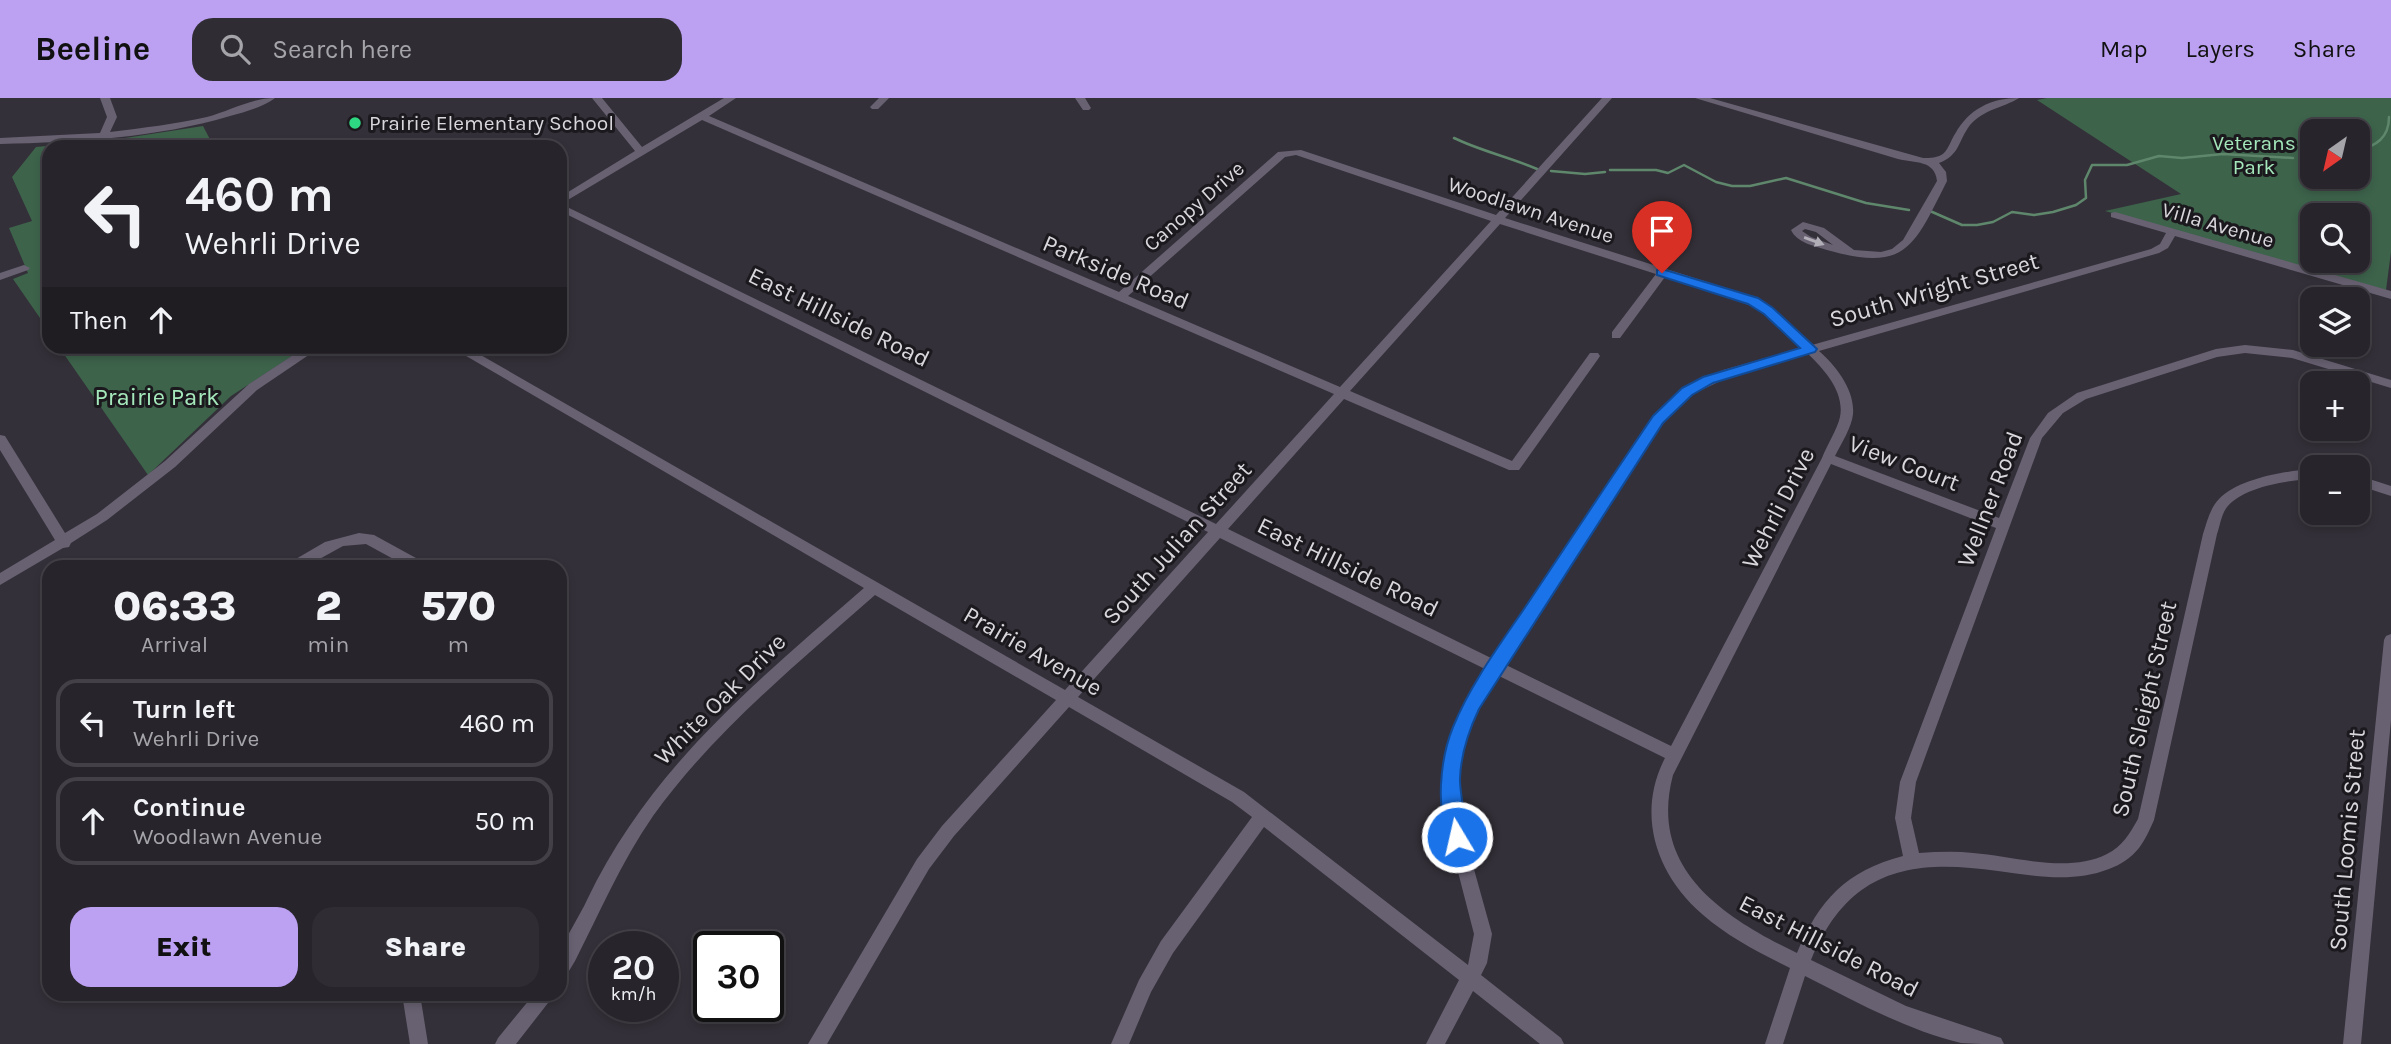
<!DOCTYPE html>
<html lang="en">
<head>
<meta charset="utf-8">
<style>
	body { margin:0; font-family:Karla,sans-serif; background:#2f2c33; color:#f1f3f6; height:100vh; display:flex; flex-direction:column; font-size:26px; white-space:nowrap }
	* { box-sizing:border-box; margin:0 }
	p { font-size:23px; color:#a4a4a9 }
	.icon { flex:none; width:38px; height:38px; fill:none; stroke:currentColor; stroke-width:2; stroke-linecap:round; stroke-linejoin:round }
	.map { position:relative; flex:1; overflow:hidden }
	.details { position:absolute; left:42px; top:462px; width:525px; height:441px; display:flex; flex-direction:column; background:#27242b; border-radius:21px; box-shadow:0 4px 10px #0003,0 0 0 2px #434147 }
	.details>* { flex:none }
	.guide { position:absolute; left:42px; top:42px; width:525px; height:214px; border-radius:21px; box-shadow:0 4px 10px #0003,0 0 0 2px #434147; background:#27242b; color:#f1f3f6; overflow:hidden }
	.needle { width:46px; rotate:214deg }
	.tools { position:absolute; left:2300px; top:21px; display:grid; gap:14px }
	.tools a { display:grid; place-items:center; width:70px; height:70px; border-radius:14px; background:#27242b; box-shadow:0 4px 10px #0003,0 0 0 2px #434147; font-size:35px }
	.speed { position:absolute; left:588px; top:833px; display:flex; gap:14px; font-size:35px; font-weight:700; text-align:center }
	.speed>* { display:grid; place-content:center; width:91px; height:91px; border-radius:50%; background:#27242b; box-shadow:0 4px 10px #0003,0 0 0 2px #434147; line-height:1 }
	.speed small { font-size:18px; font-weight:400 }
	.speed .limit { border:4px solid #111; border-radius:10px; background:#fff; color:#111 }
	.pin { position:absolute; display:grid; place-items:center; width:60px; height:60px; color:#fff; margin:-72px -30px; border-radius:50% 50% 50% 0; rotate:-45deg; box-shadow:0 0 7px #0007 }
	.pin .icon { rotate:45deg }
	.me { position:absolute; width:77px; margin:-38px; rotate:351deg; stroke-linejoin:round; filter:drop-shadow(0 0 5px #0008) }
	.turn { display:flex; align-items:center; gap:24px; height:147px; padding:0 28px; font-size:32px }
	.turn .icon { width:91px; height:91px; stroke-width:2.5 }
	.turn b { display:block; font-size:49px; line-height:60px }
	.then { display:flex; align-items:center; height:66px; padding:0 28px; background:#0003; gap:14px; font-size:26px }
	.eta { display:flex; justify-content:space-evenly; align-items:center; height:119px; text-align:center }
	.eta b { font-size:42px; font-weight:800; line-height:49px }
	.action { display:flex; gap:14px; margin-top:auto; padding:14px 28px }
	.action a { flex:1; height:80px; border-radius:21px; background:#bca0f2; color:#111; font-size:28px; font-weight:800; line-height:80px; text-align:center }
	.action a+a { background:#2f2c33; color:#f1f3f6 }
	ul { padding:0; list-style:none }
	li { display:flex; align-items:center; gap:21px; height:88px; margin:0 14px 10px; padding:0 14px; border:4px solid #434147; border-radius:21px }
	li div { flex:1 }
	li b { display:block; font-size:26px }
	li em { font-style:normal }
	header { display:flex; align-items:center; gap:42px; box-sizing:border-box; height:98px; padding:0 35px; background:#bca0f2; color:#111 }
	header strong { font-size:33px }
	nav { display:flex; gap:38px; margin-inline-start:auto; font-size:24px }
	.search { width:490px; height:63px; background:#2f2c33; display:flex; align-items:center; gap:18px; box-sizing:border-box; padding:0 24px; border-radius:21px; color:#a4a4a9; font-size:26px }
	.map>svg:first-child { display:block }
	.green { fill:#3d634b; fill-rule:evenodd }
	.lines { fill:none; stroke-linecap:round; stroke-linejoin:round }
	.stream { stroke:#5e876c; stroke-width:2.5 }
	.minor { fill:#686172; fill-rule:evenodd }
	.oneway { fill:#b1aeb7 }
	.route { fill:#1a73e8; stroke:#114b97; stroke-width:2 }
	.poi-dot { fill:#2ed883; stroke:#1b191d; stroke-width:2.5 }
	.labels { text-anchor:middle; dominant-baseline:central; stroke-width:6; stroke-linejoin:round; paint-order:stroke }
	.far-poi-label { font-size:21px; fill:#d9d7dc; stroke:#1b191d; text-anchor:start }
	.far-park-label { font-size:21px; fill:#a4e8bb; stroke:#1b191d }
	.far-street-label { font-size:21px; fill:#d9d7dc; stroke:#1b191d }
	.street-label { font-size:24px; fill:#d9d7dc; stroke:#1b191d }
	.park-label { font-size:24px; fill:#a4e8bb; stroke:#1b191d }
</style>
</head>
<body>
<header>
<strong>Beeline</strong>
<div class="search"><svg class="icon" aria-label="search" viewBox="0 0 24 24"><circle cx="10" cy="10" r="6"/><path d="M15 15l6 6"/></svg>Search here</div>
<nav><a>Map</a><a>Layers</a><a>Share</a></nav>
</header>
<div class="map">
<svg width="2391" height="946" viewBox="0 0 2391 946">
	<rect width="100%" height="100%" fill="#343039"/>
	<path class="green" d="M2047 0H2391V154L2386 192 2105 113 2181 96 2037 2ZM2312 33H2357V79H2312ZM2312 117H2357V163H2312Z
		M203 28 214 49H49V233L13 181 28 175 9 130 32 123 12 79 36 49 112 42Z
		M59 249H306L231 298 148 377Z"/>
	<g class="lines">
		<path class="stream" d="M1454 40C1481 53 1509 59 1537 71
			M2357 53C2376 48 2389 40 2389 19
			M2302 60 2312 59
			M1610 72H1656L1668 75 1684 67 1716 84 1732 88H1750L1786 80 1866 105 1909 112
			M1551 73 1585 76 1605 74
			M1930 113 1962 127H1977L1993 124 2012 114 2034 117 2053 114 2076 107 2086 100 2085 82 2092 67H2127L2159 58 2182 60 2223 56 2293 60"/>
		<path class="minor" d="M100 0H110L117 19 110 34C143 30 175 26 207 19 230 13 252 0 275 0 263 9 245 14 230 18 156 40 77 44 0 46V40L100 35 107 19Z
			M592 0H602L642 49 724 0H736L709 18 1119 194 1278 54 1301 52 1496 117 1602 0H1612L1505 120 1742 195 1766 205 1812 247 2151 151 2160 146 2166 135 2111 119V115L2115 114 2391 193V201L2175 138 2168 150 2159 155 1819 253C1836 268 1855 292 1853 316 1852 329 1841 346 1835 358L1999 420 2030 340 2048 315 2077 295 2216 251 2245 247 2293 252 2391 282V290L2292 260 2245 255 2217 259 2086 301 2063 315 2042 340 1916 684 1911 720 1919 755C1937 754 1955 753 1973 755 2014 758 2067 776 2107 756 2122 749 2130 735 2138 721L2203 436C2207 424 2210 410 2219 401 2238 381 2285 373 2312 371V381C2288 382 2243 389 2227 409 2221 417 2220 428 2217 436L2154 722C2150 731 2145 742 2139 750 2131 760 2120 767 2109 771 2073 785 2035 778 1998 773 1908 760 1848 773 1811 862L1906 908 2001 940 2004 946C1990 946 1974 946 1961 945 1907 932 1854 903 1805 878L1783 946H1765L1790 870C1760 855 1728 839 1702 816 1656 776 1636 716 1665 660L1497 577 1468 632 1459 677V703L1465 739 1492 836 1487 865 1481 877 1561 940 1564 946H1540L1473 893 1445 946H1426L1459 882 1264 729 1173 855 1151 894 1129 946H1111L1139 882 1161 843 1252 719 1232 704 1069 609 954 738 929 771 827 946H808L917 761 942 728 1056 602 875 497C797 566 714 633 653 718 621 764 600 814 575 863L566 878 560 880C560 872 558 861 561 854 567 836 579 819 587 802 650 670 756 584 864 490L449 248H465L1065 592 1208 434 560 113V99L635 53ZM702 22 1334 296 1216 426 561 106ZM1296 57 1491 123 1340 289 1128 198 1285 59ZM1500 126 1656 176 1612 234V240H1620L1665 179 1734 201 1758 211 1801 250 1723 272 1683 291 1654 318 1491 560 1228 431 1344 301 1509 372H1519L1598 261 1600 258 1598 255H1590L1512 363 1350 293ZM1808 256C1824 271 1845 294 1840 319 1837 332 1827 347 1822 360L1671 648 1504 566 1662 324 1691 297 1731 278ZM1831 366 1996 430 1900 684 1895 720 1903 758C1846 773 1819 802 1797 855 1723 819 1648 771 1673 677ZM1220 440 1485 571 1452 631 1443 677V703L1449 739 1474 836 1468 867 1244 694 1078 599Z
			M879 0H889L878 11H872L870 9Z
			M1075 0H1085L1091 10 1089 12H1083Z
			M1695 0H1710L1923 60C1930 60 1938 60 1944 55 1949 50 1951 42 1955 36 1969 11 1991 0 2019 0 2003 10 1984 11 1970 27 1958 43 1960 57 1939 65L1946 74 1947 83C1914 148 1907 175 1827 152 1815 148 1797 145 1791 132L1803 124 1824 130 1854 152 1881 154 1892 151 1903 142 1937 83C1935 62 1915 65 1898 61ZM1805 131 1816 134 1833 147 1811 139 1802 133Z
			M24 167 30 170 28 172 0 182V175Z
			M307 248H322L257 292 175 369 107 422 71 445 69 449 63 450 0 487V475L55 442 0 352V337L5 338 65 435 97 416 165 363 249 286Z
			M2357 377 2391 388V398L2357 387Z
			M359 435 374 437 425 465 427 469H408L366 446 343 448 305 469H287L289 465 325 444Z
			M2391 536V622L2361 946H2343L2384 542 2386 538Z
			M402 896H420L428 946H410Z
			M534 896H555L516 946H495L498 940Z"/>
	</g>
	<defs><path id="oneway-solid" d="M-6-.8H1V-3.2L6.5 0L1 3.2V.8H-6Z" transform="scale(1.75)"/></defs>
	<use class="oneway" href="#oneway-solid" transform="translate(1814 143) rotate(20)"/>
	<path class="route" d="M1662 171 1758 200 1773 210 1817 251 1815 254 1713 285 1692 297 1663 325 1479 611C1469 632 1461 656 1460 680 1459 697 1470 731 1464 745L1457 747 1450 745C1435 712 1440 661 1453 629 1471 585 1501 545 1528 505 1569 443 1611 380 1653 318L1682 290 1703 279 1800 250 1764 216 1748 206 1657 177V172Z"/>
	<circle class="poi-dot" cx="355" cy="25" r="7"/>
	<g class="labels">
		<g class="far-poi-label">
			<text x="369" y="25">Prairie Elementary School</text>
		</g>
		<g class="far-park-label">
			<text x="2254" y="45">Veterans<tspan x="2254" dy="24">Park</tspan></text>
		</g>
		<g class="far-street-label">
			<text transform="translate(1194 108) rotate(-41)">Canopy Drive</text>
			<text transform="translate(1531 112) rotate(18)">Woodlawn Avenue</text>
			<text transform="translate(2218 127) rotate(16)">Villa Avenue</text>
		</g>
		<g class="street-label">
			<text transform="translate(1116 174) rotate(23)">Parkside Road</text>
			<text transform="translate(1934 192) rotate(-16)">South Wright Street</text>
			<text transform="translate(839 219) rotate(26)">East Hillside Road</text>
			<text transform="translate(1904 365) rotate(21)">View Court</text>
			<text transform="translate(1990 401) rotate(-69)">Wellner Road</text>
			<text transform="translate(1778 410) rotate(-63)">Wehrli Drive</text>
			<text transform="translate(1177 445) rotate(-48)">South Julian Street</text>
			<text transform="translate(1348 469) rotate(26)">East Hillside Road</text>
			<text transform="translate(1033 553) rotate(30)">Prairie Avenue</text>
			<text transform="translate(720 601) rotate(-45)">White Oak Drive</text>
			<text transform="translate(2144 611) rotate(-77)">South Sleight Street</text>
			<text transform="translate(2347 742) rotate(-85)">South Loomis Street</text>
			<text transform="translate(1829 848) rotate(27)">East Hillside Road</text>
		</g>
		<g class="park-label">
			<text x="157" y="299">Prairie Park</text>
		</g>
	</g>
</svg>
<div class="tools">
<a><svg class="needle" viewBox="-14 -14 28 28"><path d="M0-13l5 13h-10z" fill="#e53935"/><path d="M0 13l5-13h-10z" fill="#a4a4a9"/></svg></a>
<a><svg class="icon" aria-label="search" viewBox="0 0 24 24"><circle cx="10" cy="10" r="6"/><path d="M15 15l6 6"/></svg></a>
<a><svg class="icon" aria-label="layers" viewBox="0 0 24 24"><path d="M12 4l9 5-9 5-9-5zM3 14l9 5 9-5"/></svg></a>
<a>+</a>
<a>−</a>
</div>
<div class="speed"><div>20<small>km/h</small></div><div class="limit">30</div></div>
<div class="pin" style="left:1662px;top:175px;background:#d93025"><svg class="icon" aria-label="arrive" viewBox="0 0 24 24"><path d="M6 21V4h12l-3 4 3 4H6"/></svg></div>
<svg class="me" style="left:1457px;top:739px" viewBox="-20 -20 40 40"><circle r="17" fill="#1a73e8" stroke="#fff" stroke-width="3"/><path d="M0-11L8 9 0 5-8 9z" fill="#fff"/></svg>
<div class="guide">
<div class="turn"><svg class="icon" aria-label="left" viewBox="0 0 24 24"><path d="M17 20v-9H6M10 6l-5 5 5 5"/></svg><div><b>460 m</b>Wehrli Drive</div></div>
<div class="then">Then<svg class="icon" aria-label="ahead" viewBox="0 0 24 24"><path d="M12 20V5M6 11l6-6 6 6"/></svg></div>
</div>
<section class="details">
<div class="eta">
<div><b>06:33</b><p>Arrival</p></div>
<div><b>2</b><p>min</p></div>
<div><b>570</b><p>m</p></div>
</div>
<ul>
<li><svg class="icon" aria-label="left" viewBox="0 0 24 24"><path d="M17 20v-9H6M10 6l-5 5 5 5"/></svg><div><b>Turn left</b><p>Wehrli Drive</p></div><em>460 m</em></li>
<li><svg class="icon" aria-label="ahead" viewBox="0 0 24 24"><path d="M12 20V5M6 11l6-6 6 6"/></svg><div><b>Continue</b><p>Woodlawn Avenue</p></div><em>50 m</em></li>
</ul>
<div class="action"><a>Exit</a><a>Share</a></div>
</section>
</div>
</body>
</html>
